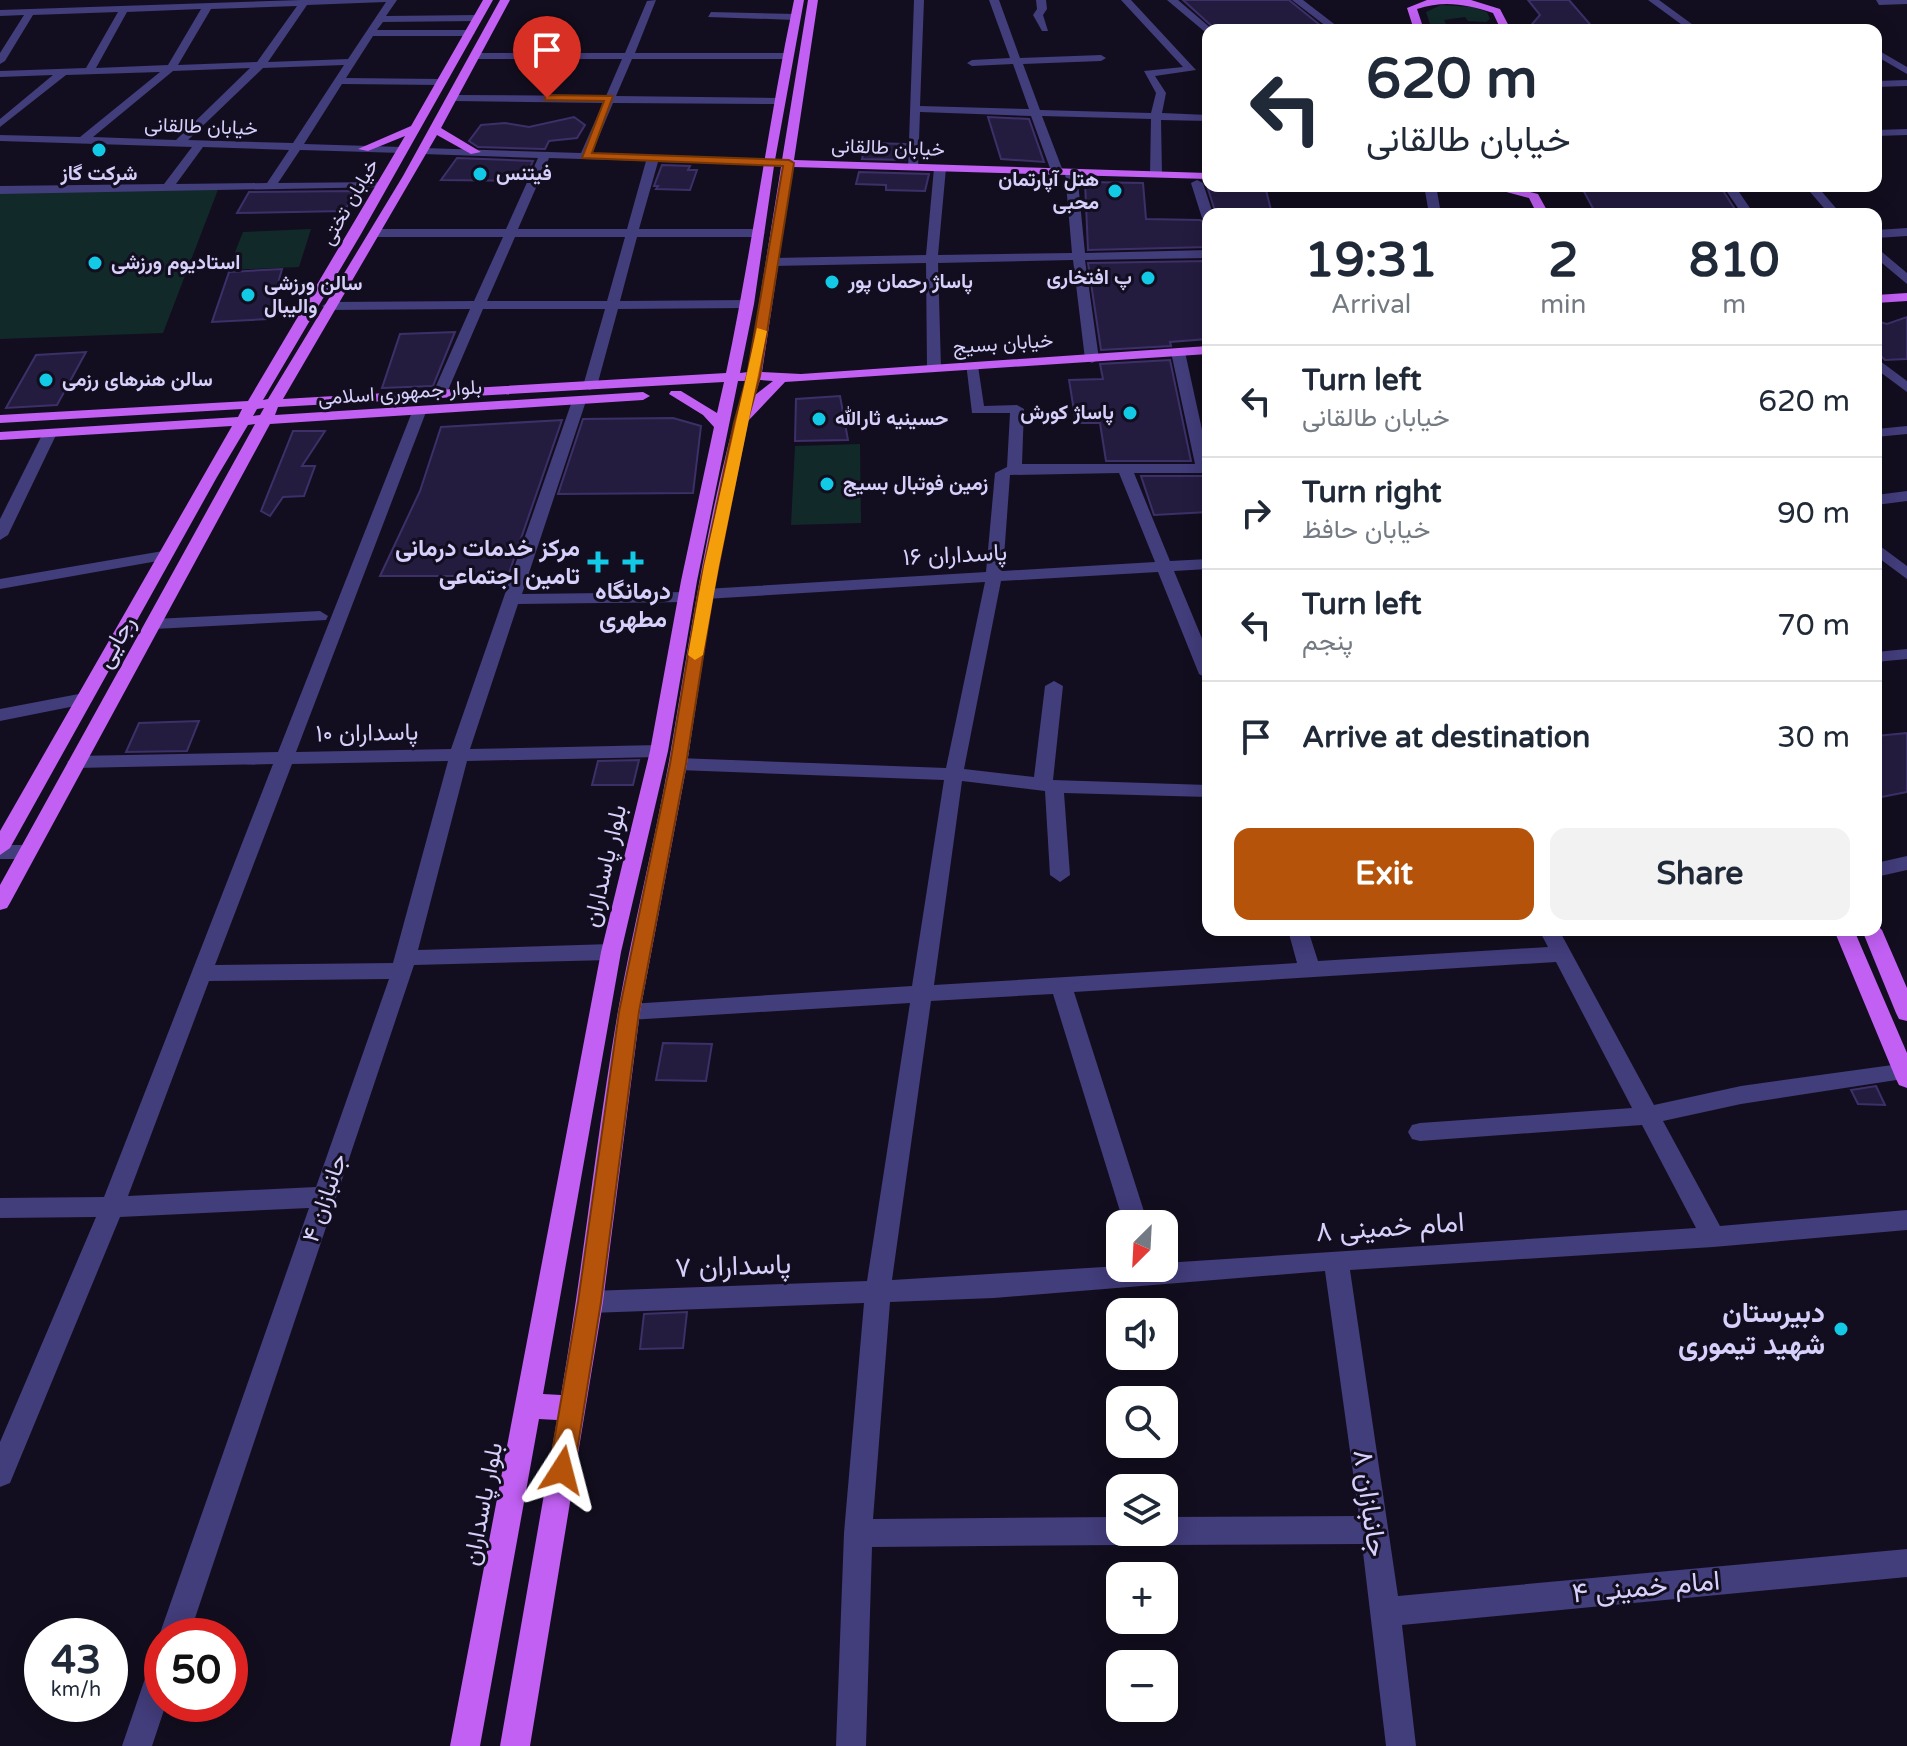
<!DOCTYPE html>
<html lang="en">
<head>
<meta charset="utf-8">
<style>
	body { margin:0; font-family:"Varela Round",Vazirmatn,sans-serif; background:#f2f2f3; color:#1f2937; height:100vh; display:flex; flex-direction:column; font-size:30px; white-space:nowrap }
	* { box-sizing:border-box; margin:0 }
	p { font-size:26px; color:#747a83 }
	.icon { flex:none; width:44px; height:44px; fill:none; stroke:currentColor; stroke-width:2; stroke-linecap:round; stroke-linejoin:round }
	.map { position:relative; flex:1; overflow:hidden }
	.panel { position:absolute; left:1202px; top:208px; width:680px; height:728px; display:flex; flex-direction:column; background:#fff; border-radius:16px; box-shadow:0 4px 20px #0003 }
	.panel>* { flex:none }
	.top-card { position:absolute; left:1202px; top:24px; width:680px; height:168px; border-radius:16px; box-shadow:0 4px 20px #0003; background:#fff; color:#1f2937; overflow:hidden }
	.needle { width:52px; rotate:204deg }
	.buttons { position:absolute; left:1106px; top:1210px; display:grid; gap:16px }
	.buttons a { display:grid; place-items:center; width:72px; height:72px; border-radius:16px; background:#fff; box-shadow:0 4px 20px #0003; font-size:40px }
	.speed { position:absolute; left:24px; top:1618px; display:flex; gap:16px; font-size:40px; font-weight:700; text-align:center }
	.speed>* { display:grid; place-content:center; width:104px; height:104px; border-radius:50%; background:#fff; box-shadow:0 4px 20px #0003; line-height:1 }
	.speed small { font-size:20px; font-weight:400 }
	.speed .limit { border:12px solid #d22; background:#fff; color:#111 }
	.pin { position:absolute; display:grid; place-items:center; width:68px; height:68px; color:#fff; margin:-82px -34px; border-radius:50% 50% 50% 0; rotate:-45deg; box-shadow:0 0 8px #0007 }
	.pin .icon { rotate:45deg }
	.me { position:absolute; width:88px; margin:-44px; rotate:9deg; stroke-linejoin:round; filter:drop-shadow(0 0 6px #0008) }
	.turn { display:flex; align-items:center; gap:28px; height:168px; padding:0 32px; font-size:36px }
	.turn .icon { width:104px; height:104px; stroke-width:2.5 }
	.turn b { display:block; font-size:56px; line-height:68px }
	.eta { display:flex; justify-content:space-evenly; align-items:center; height:136px; text-align:center }
	.eta b { font-size:48px; font-weight:700; line-height:56px }
	.button { display:flex; gap:16px; margin-top:auto; padding:16px 32px }
	.button a { flex:1; height:92px; border-radius:16px; background:#b45309; color:#fff; font-size:32px; font-weight:700; line-height:92px; text-align:center }
	.button a+a { background:#f2f2f3; color:#1f2937 }
	ul { padding:0; list-style:none }
	li { display:flex; align-items:center; gap:24px; height:112px; padding:0 32px; border-top:2px solid #e0e1e3 }
	li div { flex:1 }
	li b { display:block; font-size:30px }
	li em { font-style:normal }
	.map>svg:first-child { display:block }
	.green { fill:#122929 }
	.building { fill:#241c3f; stroke:#3d3069; stroke-width:2 }
	.lines { fill:none; stroke-linecap:round; stroke-linejoin:round }
	.minor { fill:#423d7b; fill-rule:evenodd }
	.major { fill:#c160f3; fill-rule:evenodd }
	.route { fill:#b45309; stroke:#753606; stroke-width:2 }
	.slow { fill:#f59e0b }
	.poi-dot { fill:#12c9e6; stroke:#120e1f; stroke-width:3 }
	.labels { text-anchor:middle; dominant-baseline:central; stroke-width:6; stroke-linejoin:round; paint-order:stroke }
	.far-street-label { font-size:20px; fill:#d7d0fb; stroke:#120e1f }
	.far-poi-label { font-size:20px; font-weight:bold; fill:#d7d0fb; stroke:#120e1f; text-anchor:start }
	.poi-label { font-size:24px; font-weight:bold; fill:#d7d0fb; stroke:#120e1f; text-anchor:end }
	.street-label { font-size:24px; fill:#d7d0fb; stroke:#120e1f }
	.near-street-label { font-size:28px; fill:#d7d0fb; stroke:#120e1f }
	.near-poi-label { font-size:28px; font-weight:bold; fill:#d7d0fb; stroke:#120e1f; text-anchor:end }
</style>
</head>
<body>
<div class="map">
<svg width="1907" height="1746" viewBox="0 0 1907 1746">
	<rect width="100%" height="100%" fill="#120e1f"/>
	<path class="green" d="M1441 5 1472 7 1487 12 1490 19 1486 22 1468 21 1465 17 1444 20 1449 30H1432L1426 12Z
		M219 187 163 333 0 339V193Z
		M311 229 299 267 228 270 243 232Z
		M860 444 861 523 791 525 795 446Z"/>
	<path class="building" d="M1183 0H1289L1326 30H1216Z
		M1528 0H1569L1595 30H1527L1540 15Z
		M574 117 585 125 577 138 549 141 545 149 478 147 469 141 481 125 505 123 529 127Z
		M988 117 1029 119 1044 162 1001 159Z
		M866 143 906 144 905 160 862 159Z
		M457 158 533 161 524 181 441 180Z
		M662 165 690 166 688 170H697L690 190 656 189 658 186H654Z
		M859 172 929 174 925 191 886 190V185L856 184Z
		M1085 182 1143 183 1146 219 1200 220 1208 225V247L1088 250Z
		M1581 186H1720L1738 214H1596Z
		M1208 189 1266 190 1272 214H1216Z
		M354 191 345 211 237 213 249 192Z
		M1208 261V339L1170 342 1171 346 1101 350 1088 263Z
		M282 269 268 319 212 322 229 272Z
		M1907 317V359L1885 360 1876 351V321L1887 324Z
		M455 332 433 386 382 388 400 334Z
		M86 352 57 405 6 408 36 355Z
		M1170 360 1191 461H1106L1100 423H1076L1069 380 1103 379 1100 364Z
		M840 396 848 440 795 441 796 399Z
		M673 418 701 426 693 493 558 494 583 419Z
		M562 420 508 576H380L420 491 441 427Z
		M293 431H325L302 466H315L304 496 283 497 270 516 261 511Z
		M1141 476H1208V512L1154 515Z
		M199 721 187 751 126 752 139 723Z
		M1907 733V792L1876 798V736Z
		M639 760 633 785H592L598 761Z
		M663 1043 712 1044 706 1081 656 1080Z
		M1876 1086 1885 1105 1858 1104 1851 1090Z
		M687 1312 683 1348 640 1349 644 1314Z"/>
	<g class="lines">
		<path class="minor" d="M301 0H397L386 16 478 15 483 18 478 21 383 22 377 30H470L475 33 470 36H373L346 78 441 79 446 82 441 85 342 84 304 144 402 147 408 150 402 153 300 150 278 183 383 182 387 183V187L0 194V186L164 184 192 147 0 141V135L80 137 160 72 66 75 0 127V119L53 75 0 77V71L86 68 118 12 33 15 5 61 0 64V53L24 15 0 16V10ZM386 2 348 59 268 62 307 5ZM297 6 257 62 178 65 211 9ZM201 9 168 65 96 68 127 12ZM344 65 293 143 188 140 263 68ZM250 68 176 140 93 137 173 71ZM203 147 289 150 267 183 176 184Z
			M656 0 635 53H788L793 56 788 59H632L616 96 778 98 783 101 778 104 613 103 592 153 769 159 775 162 769 165 658 162 639 229H759L765 233 759 237H637L620 301 747 300 754 304 747 308 618 309 597 386 590 390 583 386 605 309H483L446 395 444 398H434L432 395 470 309 329 310 322 306 329 302 474 301 503 237H376L370 233 376 229H506L538 158 423 154 417 151 423 148 581 153 603 103 454 101 449 98 454 95 606 96 622 59H476L471 56 476 53H625L647 1ZM549 158 646 161 627 229H518ZM515 237H625L607 301H487Z
			M914 0H924L920 106 1029 109 1013 64 972 66 967 63 972 60 1010 58 989 0H999L1020 58 1101 55 1106 58 1101 61 1023 64 1040 110 1151 113 1156 93 1144 71 1183 67 1121 0H1131L1196 70 1155 76 1166 93 1162 113 1208 115V121L1161 120 1162 174 1156 177 1150 174 1151 119 1042 116 1063 171 1057 174 1051 171 1031 116 920 112 918 167 908 169Z
			M1036 0H1046L1047 9 1043 15 1048 31H1042L1033 15 1037 9Z
			M1167 0H1178L1213 30 1205 32Z
			M1292 0H1303L1342 30H1331Z
			M1648 0H1659L1700 30H1689Z
			M1876 0H1907V4L1879 5Z
			M711 12 795 14 800 17 795 20 708 17Z
			M1717 27 1744 30H1712Z
			M1876 49 1907 67V74L1876 56Z
			M1907 80V86L1876 87V81Z
			M1907 129V135L1876 136V130Z
			M940 165 946 168 938 255 1072 253 1065 172 1071 169 1077 172 1085 253 1208 250V258L1085 260 1099 359 1092 363 1085 359 1073 260 938 263 941 368 934 372 927 368 926 263 773 266 767 262 773 258 926 255 934 168Z
			M1197 180 1203 183 1213 214H1208V222L1202 218 1191 183Z
			M1723 186H1735L1754 214H1742Z
			M1805 186H1817L1841 214H1829Z
			M1431 187 1437 191 1441 214H1429L1425 191Z
			M1907 228V236L1876 238V230Z
			M1876 247 1907 273V284L1876 258Z
			M1178 348 1185 352 1208 457V473H1134L1170 561 1208 559V569L1174 571 1208 653V679L1199 674 1158 572 1001 581 964 769 1034 777 1045 686 1054 681 1063 686 1053 780 1208 785V797L1064 793 1070 875 1060 882 1050 875 1045 791 962 781 934 985 1297 963 1288 930H1308L1318 961 1548 947 1539 930H1559L1654 1105 1741 1086 1907 1063V1077L1903 1079 1741 1104 1663 1121 1720 1226 1907 1210V1230L1713 1247 1350 1270 1398 1596 1907 1549V1577L1402 1625 1416 1746H1386L1362 1544 1164 1545 1154 1541 1150 1532H1164V1517L1359 1516 1325 1271 994 1298 890 1302 873 1519 1120 1517V1532H1134L1130 1541 1120 1545 872 1547 866 1746H836L844 1533 864 1303 590 1313 581 1310 577 1302 581 1294 590 1291 867 1281 910 1003 629 1020 621 1018 618 1012 621 1006 629 1004 912 986 944 780 678 770 669 764 678 758 946 768 985 582 705 599 697 594 705 589 986 572 995 473 1007 467 1010 413H972L966 363 978 366 984 406 1017 405 1024 409 1022 464H1195L1171 352ZM1119 473 1155 562 1003 571 1010 475ZM1556 962 1632 1108 1420 1123 1412 1125 1408 1132 1412 1139 1420 1141 1642 1125 1696 1228 1164 1263V1268L1120 1266 892 1280 931 1001 1053 994 1124 1224H1148L1074 992Z
			M1876 358 1907 381V392L1876 369Z
			M579 397 586 401 522 594 687 592 695 597 687 602 518 604 470 749 659 745 668 751 659 757 467 761 418 950 611 944 618 947 621 952 618 957 611 960 414 965 189 1636H162V1642L159 1636 309 1208 120 1217 10 1483 0 1487V1442L96 1217 0 1218V1198L104 1197 273 764 76 768 67 762 76 756 278 752 412 412 419 408 426 412 296 752 451 749 572 401ZM448 761 393 963 215 965 292 764ZM389 979 316 1187 128 1196 209 981Z
			M1907 426V434L1876 437V429Z
			M50 429 57 433 8 535 0 540V519L43 433Z
			M1907 491V501L1876 505V495Z
			M1876 543 1907 566V579L1876 556Z
			M163 551 171 556 169 559 0 589V579Z
			M320 611 328 616 326 620 154 629 146 624 154 619Z
			M1907 649V659L1876 662V652Z
			M84 693 93 699 90 703 0 721V709Z
			M0 845H27L37 852 27 859H0Z
			M1907 856V870L1876 877V863Z
			M162 1657V1704H166L152 1746H122L151 1661Z"/>
		<path class="major" d="M483 0H493L361 234 263 400 268 399 403 176 500 0H510L441 128 481 152 471 154 437 135 283 399 726 373C752 250 768 124 794 0H804L775 160H782L808 0H818L794 160 1208 173V179L793 167 762 372 801 374 1208 346V354L785 382 748 421 713 594 687 764 640 1012 603 1302 530 1746H500L557 1420 539 1419 480 1746H450L601 952 650 751 681 581 714 427 703 415 669 394 671 391H681L717 413 724 382 278 407 275 415 643 392 650 396 643 400 270 424 10 903 7 908 0 910V885L255 424 248 425 217 477 10 848 0 855V831L232 426 0 440V432L238 417 242 409 0 423V415L248 401 405 136 368 151 358 149 411 126ZM774 166 781 167 748 372 740 373 754 304ZM760 380 773 381 755 395ZM738 381H746C708 505 691 634 669 761 654 845 633 927 618 1011 596 1139 583 1268 561 1395L543 1394 621 952 668 751 697 581ZM264 408 260 415 253 416 257 409Z
			M1427 0H1471L1500 9 1511 30H1501L1493 13C1466 4 1444 0 1417 9L1424 30H1414L1407 8Z
			M1484 186H1505L1538 194 1549 214H1537L1529 198Z
			M1907 293V301L1876 303V295Z
			M1876 924 1882 930 1907 988V1021L1899 1019 1896 1013 1862 930H1876Z
			M1834 930H1854L1907 1053V1088L1899 1085 1896 1079Z"/>
	</g>
	<path class="route" d="M547 95 613 96 592 153 789 160 794 163 760 376 747 423 713 594 686 764 639 1012 601 1302 574 1470 570 1478 562 1481 553 1478 549 1470 578 1302 619 1012 670 764 698 594 734 423 747 376 783 166 582 158 604 101 544 100Z"/>
	<path class="slow" d="M757 328 767 331 719 566 703 655 695 660 688 655 704 566Z"/>
	<g class="poi-dot">
		<circle cx="99" cy="150" r="8"/>
		<circle cx="480" cy="174" r="8"/>
		<circle cx="1115" cy="191" r="8"/>
		<circle cx="95" cy="263" r="8"/>
		<circle cx="1148" cy="278" r="8"/>
		<circle cx="832" cy="282" r="8"/>
		<circle cx="248" cy="295" r="8"/>
		<circle cx="46" cy="380" r="8"/>
		<circle cx="1130" cy="413" r="8"/>
		<circle cx="819" cy="419" r="8"/>
		<circle cx="827" cy="484" r="8"/>
		<path d="M594 550h8v8h8v8h-8v8h-8v-8h-8v-8h8z"/>
		<path d="M629 550h8v8h8v8h-8v8h-8v-8h-8v-8h8z"/>
		<circle cx="1841" cy="1329" r="8"/>
	</g>
	<g class="labels">
		<g class="far-street-label">
			<text transform="translate(201 127) rotate(2)">خیابان طالقانی</text>
			<text transform="translate(888 148) rotate(2)">خیابان طالقانی</text>
			<text transform="translate(350 202) rotate(-60)">خیابان تختی</text>
			<text transform="translate(1003 344) rotate(-4)">خیابان بسیج</text>
			<text transform="translate(400 393) rotate(-4)">بلوار جمهوری اسلامی</text>
		</g>
		<g class="far-poi-label">
			<text x="99" y="174" text-anchor="middle">شرکت گاز</text>
			<text x="496" y="174">فیتنس</text>
			<text x="1099" y="180" text-anchor="end">هتل آپارتمان<tspan x="1099" dy="23">محبی</tspan></text>
			<text x="111" y="263">استادیوم ورزشی</text>
			<text x="1132" y="278" text-anchor="end">پ افتخاری</text>
			<text x="848" y="282">پاساژ رحمان پور</text>
			<text x="264" y="284">سالن ورزشی<tspan x="264" dy="23">والیبال</tspan></text>
			<text x="62" y="380">سالن هنرهای رزمی</text>
			<text x="1114" y="413" text-anchor="end">پاساژ کورش</text>
			<text x="835" y="419">حسینیه ثارالله</text>
			<text x="843" y="484">زمین فوتبال بسیج</text>
		</g>
		<g class="poi-label">
			<text x="580" y="548">مرکز خدمات درمانی<tspan x="580" dy="28">تامین اجتماعی</tspan></text>
			<text x="633" y="591" text-anchor="middle">درمانگاه<tspan x="633" dy="28">مطهری</tspan></text>
		</g>
		<g class="street-label">
			<text transform="translate(955 555) rotate(-3)">پاسداران ۱۶</text>
			<text transform="translate(116 642) rotate(-61)">رجایی</text>
			<text transform="translate(367 733) rotate(-1)">پاسداران ۱۰</text>
			<text transform="translate(605 866) rotate(-77)">بلوار پاسداران</text>
			<text transform="translate(325 1198) rotate(-71)">جانبازان ۴</text>
			<text transform="translate(483 1504) rotate(-79)">بلوار پاسداران</text>
		</g>
		<g class="near-street-label">
			<text transform="translate(1390 1227) rotate(-4)">امام خمینی ۸</text>
			<text transform="translate(733 1266) rotate(-2)">پاسداران ۷</text>
			<text transform="translate(1370 1503) rotate(82)">جانبازان ۸</text>
			<text transform="translate(1646 1587) rotate(-5)">امام خمینی ۴</text>
		</g>
		<g class="near-poi-label">
			<text x="1825" y="1313">دبیرستان<tspan x="1825" dy="32">شهید تیموری</tspan></text>
		</g>
	</g>
</svg>
<div class="buttons">
<a><svg class="needle" viewBox="-14 -14 28 28"><path d="M0-13l5 13h-10z" fill="#e53935"/><path d="M0 13l5-13h-10z" fill="#747a83"/></svg></a>
<a><svg class="icon" aria-label="sound" viewBox="0 0 24 24"><path d="M4 9h4l5-4v14l-5-4H4zM17 9q2 3 0 6"/></svg></a>
<a><svg class="icon" aria-label="search" viewBox="0 0 24 24"><circle cx="10" cy="10" r="6"/><path d="M15 15l6 6"/></svg></a>
<a><svg class="icon" aria-label="layers" viewBox="0 0 24 24"><path d="M12 4l9 5-9 5-9-5zM3 14l9 5 9-5"/></svg></a>
<a>+</a>
<a>−</a>
</div>
<div class="speed"><div>43<small>km/h</small></div><div class="limit">50</div></div>
<div class="pin" style="left:547px;top:98px;background:#d93025"><svg class="icon" aria-label="arrive" viewBox="0 0 24 24"><path d="M6 21V4h12l-3 4 3 4H6"/></svg></div>
<svg class="me" style="left:562px;top:1470px" viewBox="-20 -20 40 40"><path d="M0-17L14 15 0 8-14 15z" fill="#b45309" stroke="#fff" stroke-width="4"/></svg>
<div class="top-card">
<div class="turn"><svg class="icon" aria-label="left" viewBox="0 0 24 24"><path d="M17 20v-9H6M10 6l-5 5 5 5"/></svg><div><b>620 m</b>خیابان طالقانی</div></div>
</div>
<section class="panel">
<div class="eta">
<div><b>19:31</b><p>Arrival</p></div>
<div><b>2</b><p>min</p></div>
<div><b>810</b><p>m</p></div>
</div>
<ul>
<li><svg class="icon" aria-label="left" viewBox="0 0 24 24"><path d="M17 20v-9H6M10 6l-5 5 5 5"/></svg><div><b>Turn left</b><p>خیابان طالقانی</p></div><em>620 m</em></li>
<li><svg class="icon" aria-label="right" viewBox="0 0 24 24"><path d="M7 20v-9h11M14 6l5 5-5 5"/></svg><div><b>Turn right</b><p>خیابان حافظ</p></div><em>90 m</em></li>
<li><svg class="icon" aria-label="left" viewBox="0 0 24 24"><path d="M17 20v-9H6M10 6l-5 5 5 5"/></svg><div><b>Turn left</b><p>پنجم</p></div><em>70 m</em></li>
<li><svg class="icon" aria-label="arrive" viewBox="0 0 24 24"><path d="M6 21V4h12l-3 4 3 4H6"/></svg><div><b>Arrive at destination</b></div><em>30 m</em></li>
</ul>
<div class="button"><a>Exit</a><a>Share</a></div>
</section>
</div>
</body>
</html>
